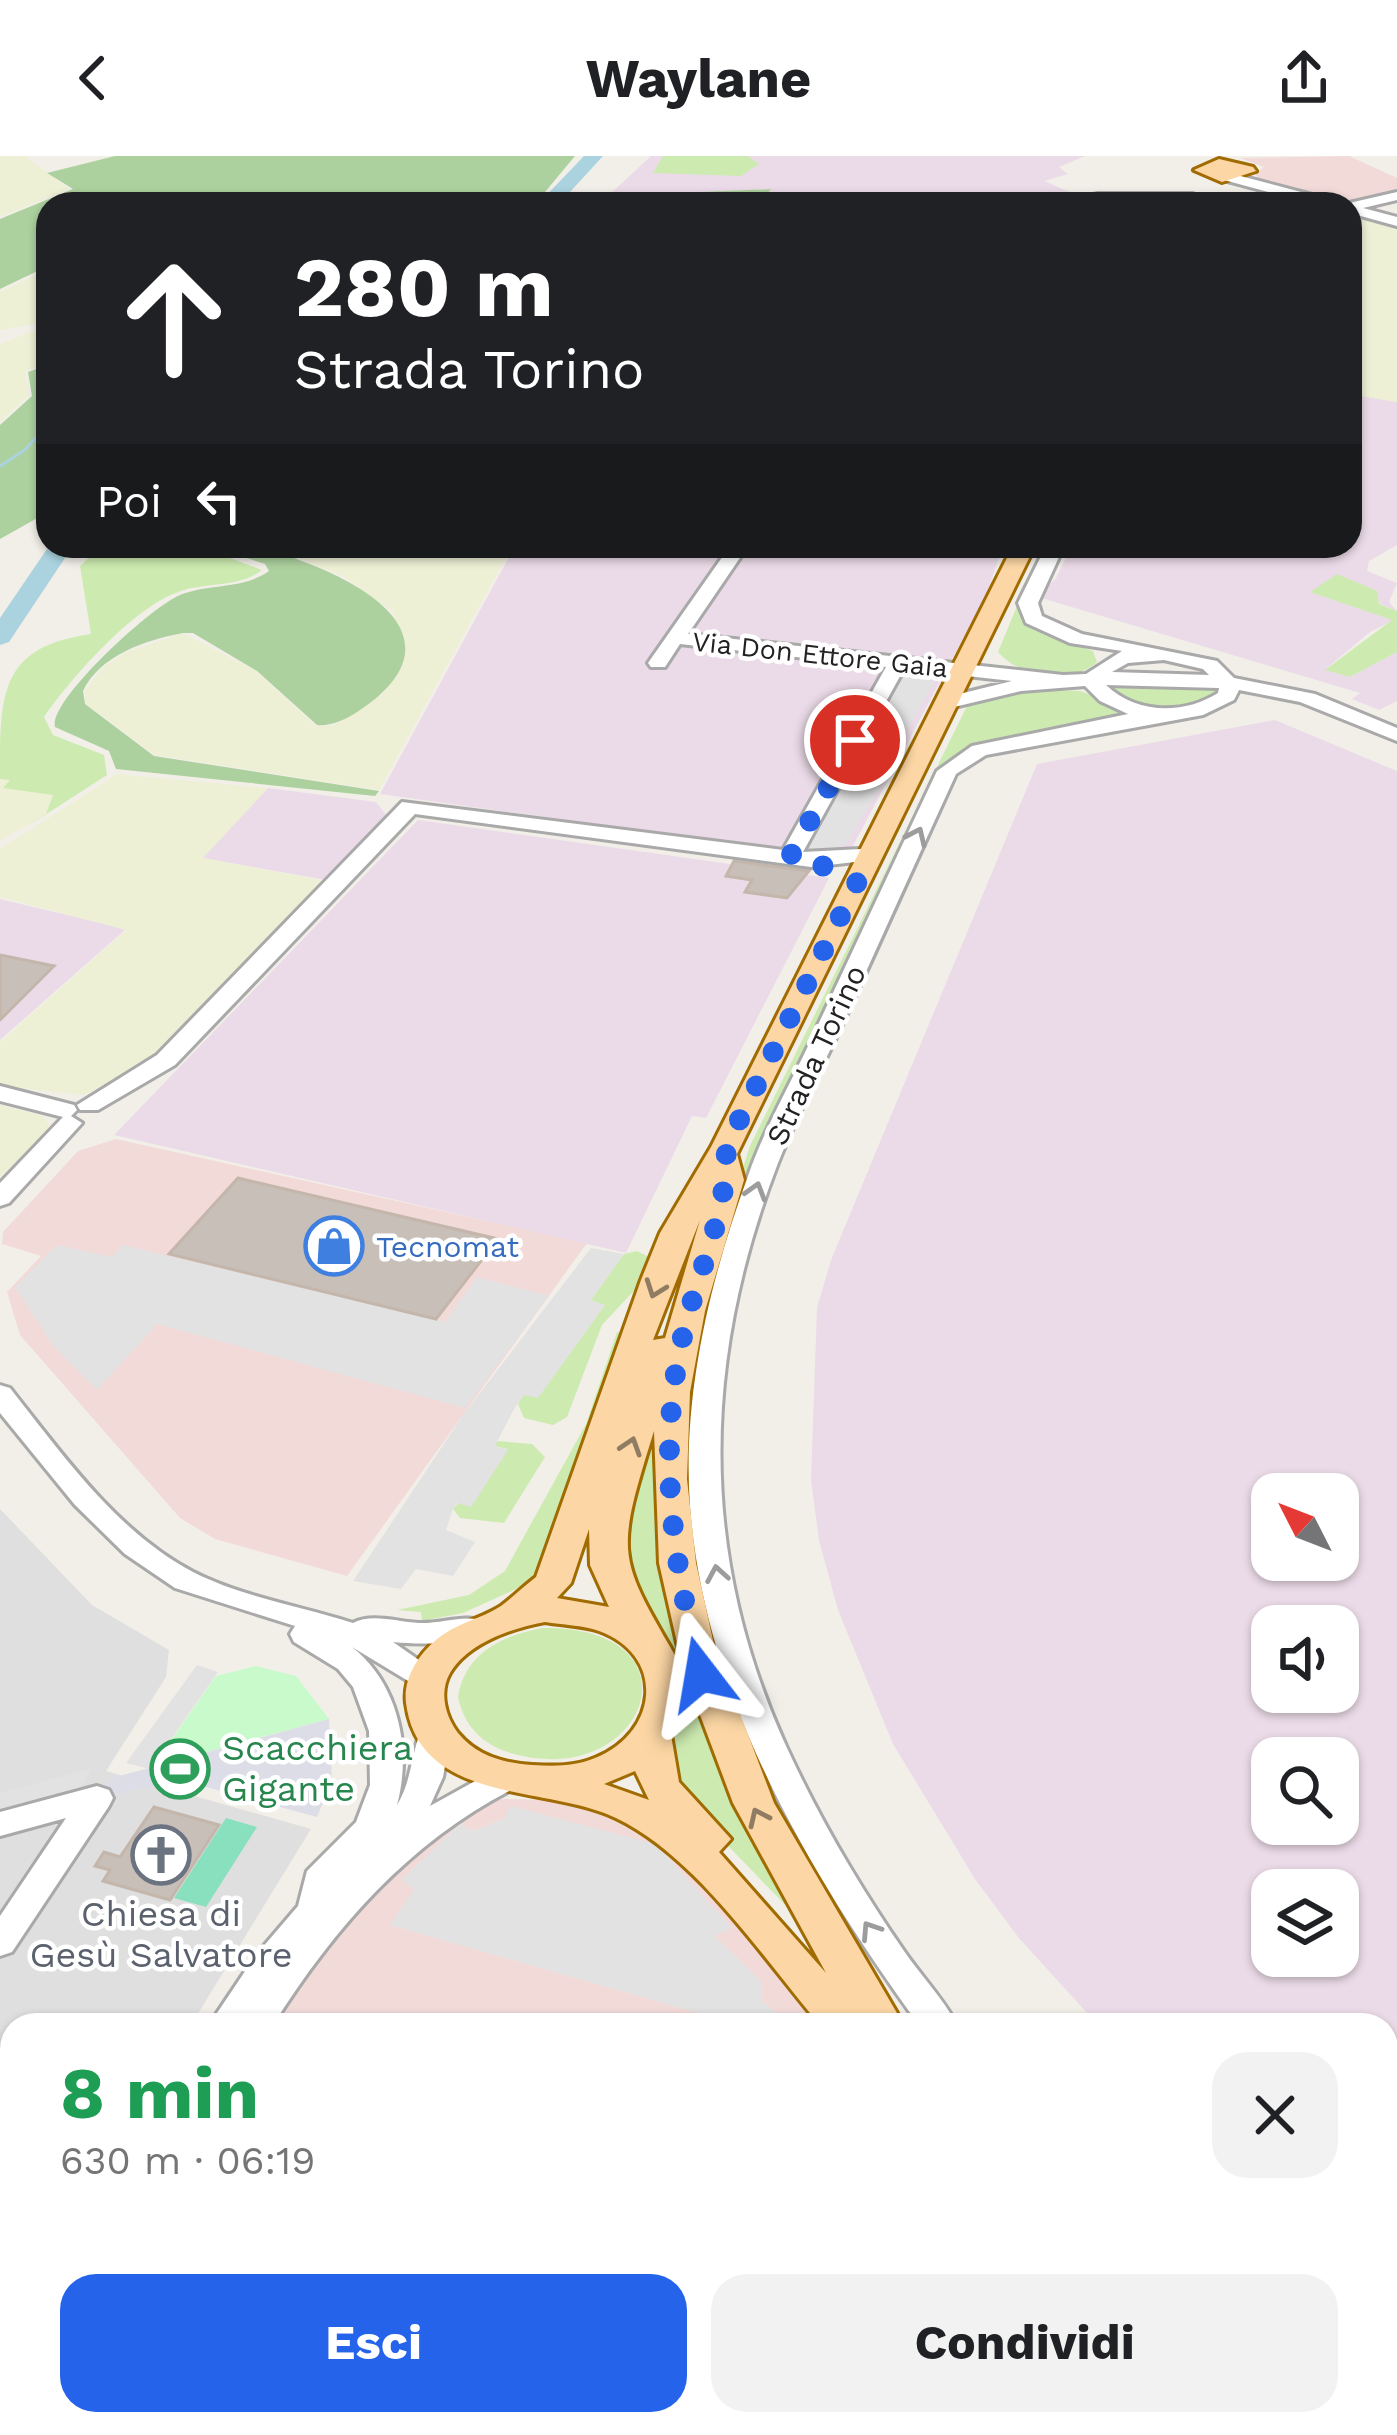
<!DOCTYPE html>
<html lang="it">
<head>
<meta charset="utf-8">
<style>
	body { margin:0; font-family:"Work Sans",sans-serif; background:#f2f2f2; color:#202124; height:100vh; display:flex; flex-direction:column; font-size:45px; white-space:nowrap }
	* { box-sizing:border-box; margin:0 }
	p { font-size:39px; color:#757577 }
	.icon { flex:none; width:66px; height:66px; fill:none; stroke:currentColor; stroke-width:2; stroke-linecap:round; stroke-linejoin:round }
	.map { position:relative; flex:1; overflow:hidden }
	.side { position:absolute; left:0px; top:1857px; width:1398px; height:423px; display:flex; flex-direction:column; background:#fff; border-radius:36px 36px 0 0; box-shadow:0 3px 9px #0004 }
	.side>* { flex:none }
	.top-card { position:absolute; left:36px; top:36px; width:1326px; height:366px; border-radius:36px; box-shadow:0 3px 9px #0004; background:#202124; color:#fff; overflow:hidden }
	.needle { width:78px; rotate:312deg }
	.tools { position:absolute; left:1251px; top:1317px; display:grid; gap:24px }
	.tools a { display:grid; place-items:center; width:108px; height:108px; border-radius:24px; background:#fff; box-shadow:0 3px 9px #0004; font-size:60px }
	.pin { position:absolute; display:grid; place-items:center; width:102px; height:102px; color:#fff; margin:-51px; border:6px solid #fff; border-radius:50%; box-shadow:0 3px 12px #0007 }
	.me { position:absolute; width:132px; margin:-66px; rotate:346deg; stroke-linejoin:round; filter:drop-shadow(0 0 9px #0008) }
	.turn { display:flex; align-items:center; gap:42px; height:252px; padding:0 60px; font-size:54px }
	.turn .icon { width:156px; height:156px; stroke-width:2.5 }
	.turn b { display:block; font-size:84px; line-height:102px }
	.then { display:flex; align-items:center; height:114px; padding:0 60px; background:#0003; gap:24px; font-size:45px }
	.round { display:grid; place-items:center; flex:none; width:126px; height:126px; border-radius:36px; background:#f2f2f2 }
	.overview { display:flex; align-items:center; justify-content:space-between; height:204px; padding:0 60px }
	h1 { font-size:72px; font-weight:700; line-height:90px; color:#1e9e55 }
	.cta { display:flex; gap:24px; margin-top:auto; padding:24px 60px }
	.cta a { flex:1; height:138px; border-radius:36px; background:#2563eb; color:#fff; font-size:48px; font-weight:700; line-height:138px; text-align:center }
	.cta a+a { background:#f2f2f2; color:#202124 }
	header { display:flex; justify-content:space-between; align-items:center; height:156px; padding:0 60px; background:#fff; font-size:54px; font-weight:700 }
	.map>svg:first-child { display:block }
	.residential { fill:#e0dfdf }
	.commercial { fill:#f2dad9 }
	.industrial { fill:#ebdbe8; fill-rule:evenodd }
	.farmland { fill:#eef0d5 }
	.grass { fill:#cdebb0 }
	.forest { fill:#add19e }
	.park { fill:#c8facc }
	.pitch { fill:#88e0be }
	.parking { fill:#e2e2e2 }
	.plaza { fill:#dddde8 }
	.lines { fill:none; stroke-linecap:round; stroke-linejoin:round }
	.stream { stroke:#aad3df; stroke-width:3 }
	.river { fill:#aad3df; fill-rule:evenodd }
	.building { fill:#c7bfb8; stroke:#c4b6ab; stroke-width:3 }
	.minor-casing { stroke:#a9a9a9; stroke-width:6 }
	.major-casing { stroke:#a06b00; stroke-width:6 }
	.minor { fill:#fff; fill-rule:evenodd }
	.major { fill:#fcd6a4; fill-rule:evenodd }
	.oneway { stroke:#9c9c9c }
	.oneway2 { stroke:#8f7c63 }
	.route { stroke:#2563eb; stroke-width:21; stroke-dasharray:0 37.8 }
	.labels { text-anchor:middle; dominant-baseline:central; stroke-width:9; stroke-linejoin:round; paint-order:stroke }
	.far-street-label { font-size:27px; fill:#222; stroke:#fff }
	.street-label { font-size:30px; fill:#222; stroke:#fff }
	.shop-label { font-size:30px; fill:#366cbe; stroke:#fff; text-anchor:start }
	.near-leisure-label { font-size:36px; fill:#27864d; stroke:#fff; text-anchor:start }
	.near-worship-label { font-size:36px; fill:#5b616d; stroke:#fff }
</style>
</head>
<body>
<header><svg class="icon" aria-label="back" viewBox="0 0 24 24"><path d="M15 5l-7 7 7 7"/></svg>Waylane<svg class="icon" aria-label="share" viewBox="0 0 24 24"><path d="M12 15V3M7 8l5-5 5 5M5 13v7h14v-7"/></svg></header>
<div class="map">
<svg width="1397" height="2279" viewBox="0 0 1397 2279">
	<rect width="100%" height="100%" fill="#f2efe9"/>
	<path class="residential" d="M0 1353 92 1449 169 1494 166 1521 106 1615 311 1673 191 1869H12V2161L0 2181Z"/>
	<path class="commercial" d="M1349 0 1397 22V36L1355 44 1327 42 1260 25 1255 18 1264 11 1240 2Z
		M116 983 587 1087 347 1420 215 1383 180 1362 20 1179 7 1136 41 1100 2 1088 3 1076 78 995Z
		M505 1643 561 1644 627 1663 687 1704 825 1869H790L762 1845V1826L713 1779 731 1771 655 1688 504 1663 473 1675 460 1668 402 1724 415 1733 391 1769 720 1863 718 1869H264L307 1798 457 1664 487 1646Z
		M31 2268H550L545 2279H25Z"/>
	<path class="industrial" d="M651 0H1085L1059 11 1068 18 1044 25 1089 44 1128 48H759L770 33 608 40Z
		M1350 238 1397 246V389L1369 405 1367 415 1397 427 1389 446 1397 455 1380 448 1375 438 1311 436 1394 464 1370 476 1326 513 1350 521 1397 496V545L1379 554 1352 543 1360 537 1038 441 1056 422 1072 390H1110L1137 398 1151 390H1350Z
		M515 390H1003L987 437 846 703 380 638Z
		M1275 564 1397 615V2180L1386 2170V1869H1098L1018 1781 975 1723 893 1588 838 1454 819 1384 811 1324 817 1152 831 1104 1037 608ZM1272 1338H1338V1404H1272ZM1272 1470H1338V1536H1272ZM1272 1602H1338V1668H1272ZM1272 1734H1338V1800H1272Z
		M268 632 376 646 386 659 326 724 202 702Z
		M418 664 829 722 706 962 692 960 626 1097 114 979Z
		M0 743 126 773 0 884Z"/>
	<path class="farmland" d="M0 0H25L69 33 0 61Z
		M1360 60 1397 70V246L1350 238V64Z
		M48 113V166L0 174V136Z
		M48 169V208L25 215 29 240 0 266V188Z
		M268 390H512L379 634 155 599 86 548 84 536 101 513 124 497 183 477 256 515 316 570 334 569 381 539 404 507V486L392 455 343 420Z
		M117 618 268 632 203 702 326 725 165 893 138 914 84 939 0 930V886L126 774 0 741V693Z
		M0 623H11L5 632 54 639 47 658 0 684Z
		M0 949 44 960 50 972 0 1022Z"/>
	<path class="grass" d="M663 0H748L759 8 741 20 653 17Z
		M102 390H198L262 414C239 432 208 426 181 435 133 451 73 520 44 561L53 579 104 599 107 619 0 688 46 658 53 639 3 632 10 624 0 623C0 536 0 491 91 478L80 410Z
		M1042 390H1048L1020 454 1043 478 1093 495 1097 506C1074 529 1018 521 998 496Z
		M1337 418 1377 435 1379 448 1397 455V496L1350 521 1325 514 1392 464 1310 436Z
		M1104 530 1222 532C1198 570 1133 551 1104 530Z
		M1019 532 1080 535 1151 559 966 595 945 608 747 1032 737 1031 750 990 969 546Z
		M637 1095 651 1102 643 1125 602 1169 567 1261 553 1269 524 1262 518 1248 524 1238 538 1241 604 1150 590 1145 624 1098Z
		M617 1176 623 1177 534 1425 463 1457 422 1465 421 1456 397 1454 469 1439 505 1415 586 1268Z
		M662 1246 659 1335 796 1760 674 1634 665 1594C710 1526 676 1513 641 1456 631 1439 617 1397 616 1377 615 1355 653 1272 662 1246Z
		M498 1285 532 1288 545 1301 504 1367 460 1362 453 1353 507 1293 494 1290Z
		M542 1472C707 1470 647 1634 514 1598 484 1590 464 1571 458 1541 465 1497 501 1480 542 1472Z"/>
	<path class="forest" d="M115 0H575L535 48H48V110L0 133V63L73 33 47 17Z
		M771 33 759 48H600L608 40Z
		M48 209V356L0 383V269L32 240 28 216Z
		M209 390C226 390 248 387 265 390 276 392 288 400 299 404 358 425 455 476 375 543 358 556 338 571 317 569L257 515 193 477H183C146 484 100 499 83 535L85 548 154 600 379 635 375 640 116 613 109 595 55 571C48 545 152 450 180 439 209 427 242 434 269 415L265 408Z"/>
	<path class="park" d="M256 1510 296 1520 329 1563 152 1611 216 1520Z"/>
	<path class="pitch" d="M226 1662 257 1671 206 1751 174 1742Z"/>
	<path class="parking" d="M898 515 937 520 895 597 857 592Z
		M843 615 886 621 846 688 827 696 799 691Z
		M57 1089 112 1101 123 1089 445 1166 477 1121 549 1140 465 1252 157 1168 97 1234 54 1191 15 1131Z
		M591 1092 624 1098 591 1144 605 1149 538 1242 524 1239 514 1253 495 1290 508 1294 471 1351 457 1347 453 1353 446 1374 475 1386 453 1420 416 1413 401 1433 353 1425 463 1259Z
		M197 1509 218 1516 150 1613 126 1607Z
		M93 1612 80 1632 0 1653V1637Z
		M511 1650 655 1688 732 1772 714 1780 762 1826V1845L790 1869H718L719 1863 390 1769 414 1733 401 1724 460 1668 473 1675 504 1663Z
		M550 2268H1078L1075 2279H545Z"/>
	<path class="plaza" d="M329 1563 332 1624 317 1661 180 1624 97 1642 112 1622Z
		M97 2268H270L292 2275 304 2268 338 2279H91Z"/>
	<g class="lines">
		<path class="stream" d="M0 310 26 293 48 267"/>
		<path class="river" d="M584 0H603L559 48H538Z
			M49 390H73L9 486 0 489V462Z"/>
	</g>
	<path class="building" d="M734 705 809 715 787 742 745 736 752 724 726 720Z
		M0 799 54 810 0 864Z
		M238 1022 498 1083 436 1163 169 1098Z
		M154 1651 219 1669 170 1744 103 1725 110 1714 95 1710 104 1696 120 1701Z"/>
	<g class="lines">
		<defs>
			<path id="minor" d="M1229 17 1335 45 1337 48H1313L1224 24 1222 21Z
				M1397 36V44L1363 52 1397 61V70L1350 57V48H1345Z
				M1098 38H1193L1200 42 1193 46 1093 45V39Z
				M730 390H748L688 478 1063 519 1086 518 1122 495 1070 487 1026 467 1018 447 1046 390H1064L1038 447 1042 460 1082 478 1217 505 1234 522 1315 538 1397 572V585L1300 546 1239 534 1234 544 1203 559 986 599 956 618C918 701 880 784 843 867 821 914 797 959 778 1007 702 1204 698 1397 786 1590 819 1662 859 1730 904 1795 921 1820 943 1842 957 1869H919C809 1717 704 1541 690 1350 682 1240 710 1123 748 1020 764 974 788 932 809 888 852 797 894 706 937 615L972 590 1128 558 1100 545 1085 530 1021 535 950 552 940 546 943 542 1012 525 904 513 803 696 880 692 883 697 872 704 811 711 415 658 175 909 98 954H80L77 949 157 899 402 646 783 694 886 511 680 488 665 511H651L648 507ZM1164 504 1203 513 1209 519 1112 516 1128 507ZM1106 529 1219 532 1218 537C1183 559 1136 558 1106 529Z
				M1123 390H1145L1136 396Z
				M0 930 74 949 77 954 71 960 82 967 9 1047 0 1050V1027L63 961 0 945Z
				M0 1229 10 1232C62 1298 117 1376 193 1416 242 1441 300 1450 353 1467 372 1457 397 1466 419 1467 441 1468 464 1458 486 1465L490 1472 486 1479C456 1488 424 1489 393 1486L439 1518 444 1526 439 1534 428 1537 352 1491C399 1528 412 1594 397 1649 413 1623 411 1593 424 1568H446L451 1576 443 1621 430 1650 495 1614 507 1610 519 1614 523 1622 519 1630C413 1682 335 1770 273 1869H209L256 1799 298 1750 307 1715 356 1666 370 1629 369 1575 353 1531 338 1513 294 1486 290 1478 295 1470 175 1432 125 1398 75 1349 0 1257Z
				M97 1630 109 1634 113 1642 109 1650 12 1796 0 1800V1760L66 1662 0 1680V1656Z
				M0 2075 12 2077V2109L0 2107Z
				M12 2240V2268H60L55 2279H0V2245Z
				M1115 2268H1161L1166 2279H1120Z
				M1252 2268H1297L1302 2279H1257Z"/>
			<path id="major" d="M1219 3 1253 11 1256 15 1222 26 1194 14Z
				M1013 390H1035L737 998 744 1024 705 1155 690 1236 687 1323 696 1407 714 1489 774 1647 904 1869H820C763 1802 696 1700 616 1662 548 1629 419 1649 406 1547 403 1523 418 1499 436 1484 456 1467 481 1463 501 1450 513 1441 524 1430 536 1421L641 1124 660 1077 711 991ZM700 1064 665 1182 653 1184ZM654 1275 659 1407 683 1513C617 1399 614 1404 654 1275ZM589 1373 590 1409 609 1451 557 1442 571 1427ZM545 1466C562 1469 583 1469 599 1475 667 1500 658 1577 595 1602 574 1611 554 1610 532 1609 503 1607 477 1600 458 1577 445 1560 439 1536 450 1517 468 1487 512 1472 545 1466ZM687 1524 733 1647 826 1817 719 1696 731 1683 679 1626 671 1579 685 1554ZM635 1615 649 1644 604 1628Z
				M1150 2268H1240L1246 2279H1155Z"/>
		</defs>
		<use href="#minor" class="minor-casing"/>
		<use href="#major" class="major-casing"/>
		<use href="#minor" class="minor"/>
		<use href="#major" class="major"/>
	</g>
	<defs><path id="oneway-chevron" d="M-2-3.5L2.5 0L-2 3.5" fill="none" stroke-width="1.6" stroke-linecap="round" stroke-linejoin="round" transform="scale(3)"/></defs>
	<g class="oneway">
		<use href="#oneway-chevron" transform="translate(917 680) rotate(-65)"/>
		<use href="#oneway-chevron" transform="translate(756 1035) rotate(-73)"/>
		<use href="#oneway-chevron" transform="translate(717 1418) rotate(-100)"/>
		<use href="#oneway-chevron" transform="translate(870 1774) rotate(-123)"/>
	</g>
	<g class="oneway2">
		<use href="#oneway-chevron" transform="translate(655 1133) rotate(110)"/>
		<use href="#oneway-chevron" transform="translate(631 1290) rotate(-72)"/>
		<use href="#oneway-chevron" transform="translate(758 1661) rotate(-115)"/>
	</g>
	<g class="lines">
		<path class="route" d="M701 1518C673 1406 656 1294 683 1179 697 1117 729 1055 726 991L857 727 811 704 790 701 855 584"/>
	</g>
	<defs>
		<symbol id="shop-ring" viewBox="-11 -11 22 22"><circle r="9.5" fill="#fff" stroke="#3f7fe0" stroke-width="1.5"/><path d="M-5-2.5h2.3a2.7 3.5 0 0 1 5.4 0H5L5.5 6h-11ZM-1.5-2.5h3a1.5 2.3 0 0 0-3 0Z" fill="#3f7fe0"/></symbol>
		<symbol id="stadium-ring" viewBox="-11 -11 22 22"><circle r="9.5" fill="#fff" stroke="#2e9e5b" stroke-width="1.5"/><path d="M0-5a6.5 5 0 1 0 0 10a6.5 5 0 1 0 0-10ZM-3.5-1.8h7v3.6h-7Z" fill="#2e9e5b"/></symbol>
		<symbol id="church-ring" viewBox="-11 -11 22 22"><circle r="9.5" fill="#fff" stroke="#6b7280" stroke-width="1.5"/><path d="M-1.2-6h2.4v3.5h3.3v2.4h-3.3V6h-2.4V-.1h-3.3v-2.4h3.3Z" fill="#6b7280"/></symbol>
	</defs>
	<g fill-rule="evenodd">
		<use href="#shop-ring" x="301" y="1057" width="66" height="66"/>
		<use href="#stadium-ring" x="147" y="1580" width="66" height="66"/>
		<use href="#church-ring" x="128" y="1666" width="66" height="66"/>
	</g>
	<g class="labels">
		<g class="far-street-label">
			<text transform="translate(820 499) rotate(6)">Via Don Ettore Gaia</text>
		</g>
		<g class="street-label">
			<text transform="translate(816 899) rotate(-65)">Strada Torino</text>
		</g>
		<g class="shop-label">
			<text x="376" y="1090">Tecnomat</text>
		</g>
		<g class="near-leisure-label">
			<text x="222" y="1592">Scacchiera<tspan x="222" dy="41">Gigante</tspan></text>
		</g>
		<g class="near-worship-label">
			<text x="161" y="1758">Chiesa di<tspan x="161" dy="41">Gesù Salvatore</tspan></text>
		</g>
	</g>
</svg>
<div class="tools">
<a><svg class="needle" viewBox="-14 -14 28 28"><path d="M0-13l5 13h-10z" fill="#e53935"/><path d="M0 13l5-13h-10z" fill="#757577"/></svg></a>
<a><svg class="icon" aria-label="sound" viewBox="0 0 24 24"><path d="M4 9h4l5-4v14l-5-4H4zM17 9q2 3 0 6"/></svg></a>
<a><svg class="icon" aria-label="search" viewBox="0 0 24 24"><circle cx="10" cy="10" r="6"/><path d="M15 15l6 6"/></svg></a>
<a><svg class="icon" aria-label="layers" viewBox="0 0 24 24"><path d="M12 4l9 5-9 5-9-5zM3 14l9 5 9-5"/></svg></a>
</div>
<div class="pin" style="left:855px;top:584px;background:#d93025"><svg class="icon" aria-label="arrive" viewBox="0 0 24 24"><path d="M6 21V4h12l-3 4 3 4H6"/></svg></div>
<svg class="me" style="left:701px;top:1518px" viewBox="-20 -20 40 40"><path d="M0-17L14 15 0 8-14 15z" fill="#2563eb" stroke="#fff" stroke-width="4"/></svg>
<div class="top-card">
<div class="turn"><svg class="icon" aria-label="ahead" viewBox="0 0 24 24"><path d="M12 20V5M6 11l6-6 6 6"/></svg><div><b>280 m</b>Strada Torino</div></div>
<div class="then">Poi<svg class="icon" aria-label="left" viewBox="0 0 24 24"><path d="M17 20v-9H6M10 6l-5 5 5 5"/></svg></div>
</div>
<section class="side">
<div class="overview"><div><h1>8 min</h1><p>630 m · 06:19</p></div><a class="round"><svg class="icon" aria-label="close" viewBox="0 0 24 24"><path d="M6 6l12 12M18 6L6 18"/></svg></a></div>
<div class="cta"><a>Esci</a><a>Condividi</a></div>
</section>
</div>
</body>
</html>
